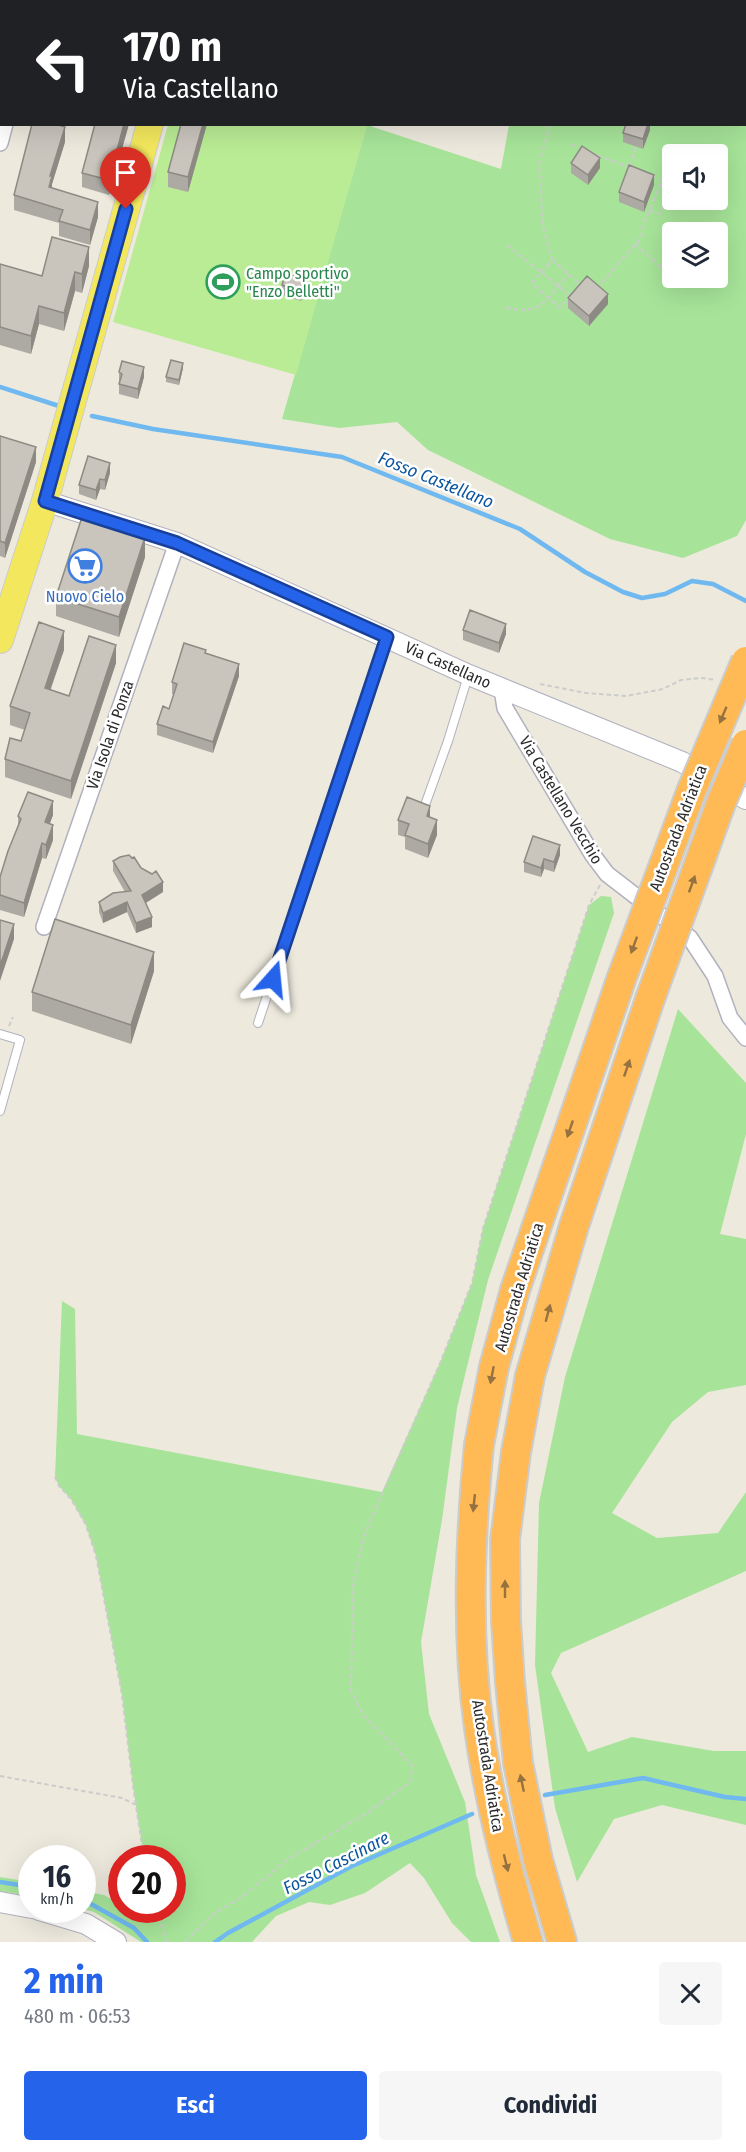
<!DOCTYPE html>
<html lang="it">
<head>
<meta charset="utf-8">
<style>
	body { margin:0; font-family:"Fira Sans Condensed",sans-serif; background:#f6f6f7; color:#1f2937; height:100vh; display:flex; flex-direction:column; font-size:22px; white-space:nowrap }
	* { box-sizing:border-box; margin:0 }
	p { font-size:20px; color:#747a83 }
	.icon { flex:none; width:33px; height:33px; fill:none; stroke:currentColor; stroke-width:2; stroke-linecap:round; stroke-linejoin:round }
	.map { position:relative; height:1942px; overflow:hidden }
	.drawer { display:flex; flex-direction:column; background:#fff; flex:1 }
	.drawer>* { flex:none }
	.hud { position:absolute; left:0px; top:0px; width:747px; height:126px; box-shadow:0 6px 24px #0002; background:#202124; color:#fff; overflow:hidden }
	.controls { position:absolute; left:662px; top:144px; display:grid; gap:12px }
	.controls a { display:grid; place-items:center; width:66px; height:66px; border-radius:6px; background:#fff; box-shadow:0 6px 24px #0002; font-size:30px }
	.speed { position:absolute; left:18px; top:1845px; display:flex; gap:12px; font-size:30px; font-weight:700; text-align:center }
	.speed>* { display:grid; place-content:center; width:78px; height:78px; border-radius:50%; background:#fff; box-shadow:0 6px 24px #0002; line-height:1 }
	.speed small { font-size:15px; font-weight:400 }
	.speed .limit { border:9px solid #d22; background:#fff; color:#111 }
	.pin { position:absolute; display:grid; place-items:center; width:51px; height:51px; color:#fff; margin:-62px -26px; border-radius:50% 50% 50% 0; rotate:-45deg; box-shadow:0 0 6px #0007 }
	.pin .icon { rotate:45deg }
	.me { position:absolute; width:66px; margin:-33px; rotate:18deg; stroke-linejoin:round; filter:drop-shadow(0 0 4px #0008) }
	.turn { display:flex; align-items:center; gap:21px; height:126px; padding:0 24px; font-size:27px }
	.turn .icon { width:78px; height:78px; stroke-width:2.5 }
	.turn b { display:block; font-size:42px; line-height:51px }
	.round { display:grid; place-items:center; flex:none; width:63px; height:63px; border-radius:6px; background:#f6f6f7 }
	.summary { display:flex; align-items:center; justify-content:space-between; height:102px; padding:0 24px }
	h1 { font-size:36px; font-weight:700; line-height:45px; color:#2563eb }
	.cta { display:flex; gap:12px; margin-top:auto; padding:12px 24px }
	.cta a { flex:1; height:69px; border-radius:6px; background:#2563eb; color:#fff; font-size:24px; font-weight:700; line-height:69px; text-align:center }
	.cta a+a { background:#f6f6f7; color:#1f2937 }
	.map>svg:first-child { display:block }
	.green { fill:#a7e499; fill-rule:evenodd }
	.pitch { fill:#b9ec94 }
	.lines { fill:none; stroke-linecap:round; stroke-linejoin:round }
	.stream { stroke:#6fb9f0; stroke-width:4.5 }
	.service-casing { stroke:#b1b1bf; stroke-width:10 }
	.minor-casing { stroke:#b1b1bf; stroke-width:18 }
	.tertiary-casing { stroke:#b1b1bf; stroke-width:22 }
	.primary-casing { stroke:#ccc; stroke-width:28 }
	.motorway-casing { stroke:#ccc; stroke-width:32 }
	.path { stroke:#ccc; stroke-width:2; stroke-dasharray:4.5 3; stroke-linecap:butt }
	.service { stroke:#fff; stroke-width:8 }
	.minor { stroke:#fff; stroke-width:15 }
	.tertiary { stroke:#fff; stroke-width:20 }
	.primary { stroke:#f3e85d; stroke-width:26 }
	.motorway { stroke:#ffba56; stroke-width:28 }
	.motorway-bridge-casing { stroke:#ccc; stroke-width:32; stroke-linecap:butt }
	.motorway-bridge { stroke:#ffba56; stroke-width:28 }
	.wall { fill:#ada9a3 }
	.shaded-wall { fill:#8d8a84 }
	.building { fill:#c9c5bd; stroke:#8d8a84; stroke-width:1.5 }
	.oneway { fill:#957240 }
	.route-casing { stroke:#184099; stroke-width:15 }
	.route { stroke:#2563eb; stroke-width:10 }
	.labels { text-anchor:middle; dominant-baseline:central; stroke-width:5; stroke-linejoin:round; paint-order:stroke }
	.leisure-label { font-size:16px; fill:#27864d; stroke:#fff; text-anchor:start }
	.shop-label { font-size:16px; fill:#366cbe; stroke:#fff }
	.street-label { font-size:16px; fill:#2b2b2b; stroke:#fff }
	.water-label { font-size:18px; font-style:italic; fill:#0b559f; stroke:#fff }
</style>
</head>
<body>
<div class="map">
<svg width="746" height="1942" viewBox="0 0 746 1942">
	<rect width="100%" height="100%" fill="#ede9dd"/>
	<path class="green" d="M75 0H169L75 1Z
		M746 59V520L737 536 683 558 610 539 428 450 397 422 339 428 282 419 367 125 501 169 509 125 746 124ZM672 154H717V200H672ZM672 232H717V278H672Z
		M601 896 611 897 614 913 488 1280 457 1408 442 1520 421 1642 429 1714 465 1802 476 1875 500 1942H471L452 1923 424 1878 410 1863 365 1893 330 1905 309 1902 276 1916 252 1942H141L94 1912 83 1909V1891L104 1895 121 1905 122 1910H135L157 1915 156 1910H172V1858H144L133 1786 122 1695 96 1556 86 1525 71 1499 59 1486 55 1477 62 1301 75 1309 77 1434 382 1492 440 1363 472 1283 483 1228 589 905Z
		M678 1009 746 1083V1134L720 1234 746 1239V1385L708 1392 672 1422 612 1513 657 1538 718 1533 746 1492V1571L561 1653 551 1673 588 1752 632 1737 714 1751H746V1825L662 1805 614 1819 577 1882 555 1808 535 1665 539 1503 565 1377Z
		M0 1877 31 1882V1896L0 1891Z"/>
	<path class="pitch" d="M206 0H402L205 1Z
		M168 125H367L296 375 113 322Z"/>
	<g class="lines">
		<path class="stream" d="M0 387 59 406
			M92 416 153 429 342 457 520 529 585 572 623 592 642 598 665 594 692 581 713 584 746 601
			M545 1795 643 1778 725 1797 746 1799
			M0 1882 32 1887
			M82 1899 134 1928 147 1942
			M215 1942 228 1933 350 1867 472 1814"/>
		<defs>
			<path id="service" d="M0 64H2
				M425 805 448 741 468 676
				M258 1023 386 639
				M0 1034 20 1040 0 1111"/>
			<path id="minor" d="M39 2V0
				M0 143 5 124
				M502 689 505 708 592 854 607 874 690 938 715 976 730 1018 746 1038
				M44 927 177 543"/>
			<path id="tertiary" d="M442 0 448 2
				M520 2 523 0
				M560 2 564 0
				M45 501 177 543 469 675 682 762 746 799
				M0 1902 32 1908
				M39 1910 86 1924 116 1942"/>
			<path id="primary" d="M184 2V0
				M0 640 45 501 150 124"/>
			<path id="motorway" d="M479 1445C470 1539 466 1634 479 1728 489 1801 507 1871 528 1942
				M516 1452 505 1540 506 1621 510 1682 518 1763 538 1860 562 1942"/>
		</defs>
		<use href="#service" class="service-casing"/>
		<use href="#minor" class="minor-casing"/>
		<use href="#tertiary" class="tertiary-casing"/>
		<use href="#primary" class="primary-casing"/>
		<use href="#motorway" class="motorway-casing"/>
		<path class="path" d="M100 0 106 2
			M550 124 539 164 543 227 552 260
			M572 145 583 149
			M591 153 631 168
			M662 180 672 184
			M622 187 636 147
			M650 210 660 214 672 184
			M635 244 672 277
			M507 245 571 296
			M552 260 580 284 560 308 532 283Z
			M673 278 680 283 688 279
			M597 288 640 239C644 231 642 221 648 214L662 180 653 176
			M506 307C539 318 549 297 568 274
			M540 684 586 693 626 696 663 689 681 680 702 678 716 680
			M9 1026 13 1017
			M55 1477 59 1486 71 1499 86 1525 96 1556 122 1695 133 1786 144 1858
			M0 1776 122 1798 136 1805
			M156 1910 167 1942
			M185 1942 215 1913 240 1898 290 1858 362 1816 411 1782 412 1765 363 1715 351 1691 353 1583 365 1533 440 1363 472 1283 483 1228 589 905 600 885"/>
		<use href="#service" class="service"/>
		<use href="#minor" class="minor"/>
		<use href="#tertiary" class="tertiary"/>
		<use href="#primary" class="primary"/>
		<use href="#motorway" class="motorway"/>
		<defs>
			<path id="motorway-bridge" d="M479 1445 494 1367 515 1290 622 977 691 792 746 661
				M516 1452 530 1376 574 1226 650 999 721 803 746 744"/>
		</defs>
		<use href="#motorway-bridge" class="motorway-bridge-casing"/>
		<use href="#motorway-bridge" class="motorway-bridge"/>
	</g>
	<path class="wall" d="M675 0H717L716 2H675Z
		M95 124H129L109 195 82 187V173Z
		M181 124H207L188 192 168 187V172Z
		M650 124V130L643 149 623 142V133Z
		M65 142 52 184V188L98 217 90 245 59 236V223L14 210V195Z
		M571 163 600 168 588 185 571 173Z
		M654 185 644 212 619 202V192Z
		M0 264 42 276 89 266 82 293 75 291 64 331 39 324 31 354 0 345Z
		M282 285 304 289 301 301 282 295Z
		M568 298 608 304 589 326 568 308Z
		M183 368 179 385 166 382V377Z
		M119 372 144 377 138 399 119 394Z
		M0 436 36 462 5 558 0 556Z
		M110 473 105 490 100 489 96 500 79 494V485Z
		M145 557 119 637 56 616V597Z
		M463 630 506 634 499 653 463 640Z
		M64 650 50 689 69 696 116 663 71 799 5 777V759L21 741 25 730 10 725V706Z
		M206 653 239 676 213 753 157 735V724L169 709 174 694H172V682Z
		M53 815 49 824 53 840 46 859 42 858 24 917 0 910V877L18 825V816Z
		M430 818 437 835 428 858 405 849V837L398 835V820Z
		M560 855 554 872 544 869 541 877 524 872V862Z
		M113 861 141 868 163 892 146 903 152 927 136 933 127 912 103 923 99 912V902L125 892 113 871Z
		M154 971 131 1044 32 1011V992Z"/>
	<path class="shaded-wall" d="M124 124H129L109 195V180Z
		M203 124H207L188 192V177Z
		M648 124H650V130L643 149V139Z
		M65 127V142L52 184V191L49 187 50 176Z
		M600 158V168L588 185V175Z
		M654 175V185L644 212V202Z
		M98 202V217L90 245V230Z
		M89 247V266L82 293V274Z
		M75 272V291L64 331V313Z
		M304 279V289L301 301V291Z
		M608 294V304L589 326V316Z
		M39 306V324L31 354V336Z
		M183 363V368L179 385V380Z
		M144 367V377L138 399V389Z
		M36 447V462L5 558V543Z
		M110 463V473L105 490V480Z
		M100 479V489L96 500V490Z
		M145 537V557L119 637V617Z
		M506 624V634L499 653V643Z
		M64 631V650L45 706V688Z
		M116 645V663L71 799V781Z
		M239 664V676L213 753V742Z
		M53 801V815L45 837V822Z
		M430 806V821L427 816Z
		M437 820V835L428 858V844Z
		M53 825V840L46 859V845Z
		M42 843V858L24 917V903Z
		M560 845V855L554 872V862Z
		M544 859V869L541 877V868Z
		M163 882V892L142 905V895Z
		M127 902V912L103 923V913Z
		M152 917V927L136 933V923Z
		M14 924V939L0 981V966Z
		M154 952V971L131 1044V1025Z"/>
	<path class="building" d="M681 0H711L710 2H685Z
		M0 4 2 5 1 34 0 33Z
		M32 124H55L65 127 50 176H52L49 187 98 202 90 230 59 221 63 210 14 195Z
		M95 124H124L109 180 82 173Z
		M181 124H203L188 177 168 172Z
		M626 124H648L643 139 623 133Z
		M582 146 600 158 588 175 571 163Z
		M629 165 654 175 644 202 619 192Z
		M52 237 89 247 82 274 75 272 64 313 39 306 31 336 0 327V264L42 276Z
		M286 273 304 279 301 291 282 285Z
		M587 276 608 294 589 316 568 298Z
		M171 360 183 363 179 380 166 377Z
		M122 361 144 367 138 389 119 384 122 374 119 372Z
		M0 436 36 447 5 543 0 541Z
		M88 456 110 463 105 480 100 479 96 490 79 485Z
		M82 517 145 537 119 617 56 597Z
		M470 610 506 624 499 643 463 630Z
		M39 622 64 631 45 688 69 696 89 636 116 645 71 781 5 759 10 738 21 741 30 713 10 706Z
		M184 643 206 650 205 653 239 664 213 742 157 724 163 706 169 709 177 684 172 682Z
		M28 792 53 801 45 822 53 825 46 845 42 843 24 903 0 895V877L8 851 21 819 18 816Z
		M407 797 430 806 427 816 437 820 428 844 405 835 409 824 398 820Z
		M533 836 560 845 554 862 544 859 541 868 524 862Z
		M129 855 132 858 134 857 141 868 152 874 156 871 163 882 142 895 152 917 136 923 127 902 103 913 99 902 113 893 131 891 113 861 120 857Z
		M55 919 154 952 131 1025 32 992Z
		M0 920 14 924 0 966Z"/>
	<defs><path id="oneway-solid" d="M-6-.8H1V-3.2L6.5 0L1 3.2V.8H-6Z" transform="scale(1.5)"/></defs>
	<g class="oneway">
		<use href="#oneway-solid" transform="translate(723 715) rotate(113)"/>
		<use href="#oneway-solid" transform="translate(692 884) rotate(-70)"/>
		<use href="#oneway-solid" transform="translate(634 945) rotate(110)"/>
		<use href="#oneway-solid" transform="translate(627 1068) rotate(-71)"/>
		<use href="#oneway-solid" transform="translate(570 1129) rotate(109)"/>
		<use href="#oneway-solid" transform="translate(548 1313) rotate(-75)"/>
		<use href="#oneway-solid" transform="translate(492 1375) rotate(101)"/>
		<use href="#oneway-solid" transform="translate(474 1503) rotate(96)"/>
		<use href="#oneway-solid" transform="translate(505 1589) rotate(-90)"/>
		<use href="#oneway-solid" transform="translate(522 1783) rotate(-102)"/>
		<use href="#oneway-solid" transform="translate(506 1863) rotate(76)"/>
	</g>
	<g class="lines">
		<defs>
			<path id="route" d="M126 209 45 501 177 543 387 637 273 979"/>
		</defs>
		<use href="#route" class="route-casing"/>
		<use href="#route" class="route"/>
	</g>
	<defs>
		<symbol id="stadium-ring" viewBox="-11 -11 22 22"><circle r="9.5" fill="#fff" stroke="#2e9e5b" stroke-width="1.5"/><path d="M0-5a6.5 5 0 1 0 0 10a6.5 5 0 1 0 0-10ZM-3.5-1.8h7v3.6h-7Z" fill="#2e9e5b"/></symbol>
		<symbol id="supermarket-ring" viewBox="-11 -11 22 22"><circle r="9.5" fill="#fff" stroke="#3f7fe0" stroke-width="1.5"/><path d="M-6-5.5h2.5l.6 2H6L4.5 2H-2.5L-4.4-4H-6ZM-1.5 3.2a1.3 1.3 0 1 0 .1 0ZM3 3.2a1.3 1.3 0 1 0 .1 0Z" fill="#3f7fe0"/></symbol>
	</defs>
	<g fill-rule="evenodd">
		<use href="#stadium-ring" x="204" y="263" width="38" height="38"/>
		<use href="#supermarket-ring" x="66" y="547" width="38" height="38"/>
	</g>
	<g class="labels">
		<g class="leisure-label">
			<text x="246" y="273">Campo sportivo<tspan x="246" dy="18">"Enzo Belletti"</tspan></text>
		</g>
		<g class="shop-label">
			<text x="85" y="596">Nuovo Cielo</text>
		</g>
		<g class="street-label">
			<text transform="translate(448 665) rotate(24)">Via Castellano</text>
			<text transform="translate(110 735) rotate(-71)">Via Isola di Ponza</text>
			<text transform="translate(561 800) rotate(59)">Via Castellano Vecchio</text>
			<text transform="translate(678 828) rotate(-69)">Autostrada Adriatica</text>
			<text transform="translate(519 1287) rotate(-73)">Autostrada Adriatica</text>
			<text transform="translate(488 1766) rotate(81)">Autostrada Adriatica</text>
		</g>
		<g class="water-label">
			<text transform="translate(436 480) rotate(22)">Fosso Castellano</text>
			<text transform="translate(336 1863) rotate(-27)">Fosso Cascinare</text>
		</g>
	</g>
</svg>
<div class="controls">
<a><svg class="icon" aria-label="sound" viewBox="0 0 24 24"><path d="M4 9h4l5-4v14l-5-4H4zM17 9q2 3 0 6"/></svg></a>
<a><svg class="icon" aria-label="layers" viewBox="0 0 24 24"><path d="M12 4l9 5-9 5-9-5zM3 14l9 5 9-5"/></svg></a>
</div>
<div class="speed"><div>16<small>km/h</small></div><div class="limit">20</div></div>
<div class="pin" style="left:126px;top:209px;background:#d93025"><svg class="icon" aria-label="arrive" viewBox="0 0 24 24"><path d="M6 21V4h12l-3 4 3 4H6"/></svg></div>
<svg class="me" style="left:273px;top:979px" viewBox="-20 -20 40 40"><path d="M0-17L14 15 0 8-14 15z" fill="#2563eb" stroke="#fff" stroke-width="4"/></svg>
<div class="hud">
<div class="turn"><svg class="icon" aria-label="left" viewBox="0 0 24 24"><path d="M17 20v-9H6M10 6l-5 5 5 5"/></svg><div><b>170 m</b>Via Castellano</div></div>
</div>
</div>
<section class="drawer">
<div class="summary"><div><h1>2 min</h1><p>480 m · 06:53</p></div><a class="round"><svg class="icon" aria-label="close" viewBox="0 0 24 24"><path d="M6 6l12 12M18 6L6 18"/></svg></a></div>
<div class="cta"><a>Esci</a><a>Condividi</a></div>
</section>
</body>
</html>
